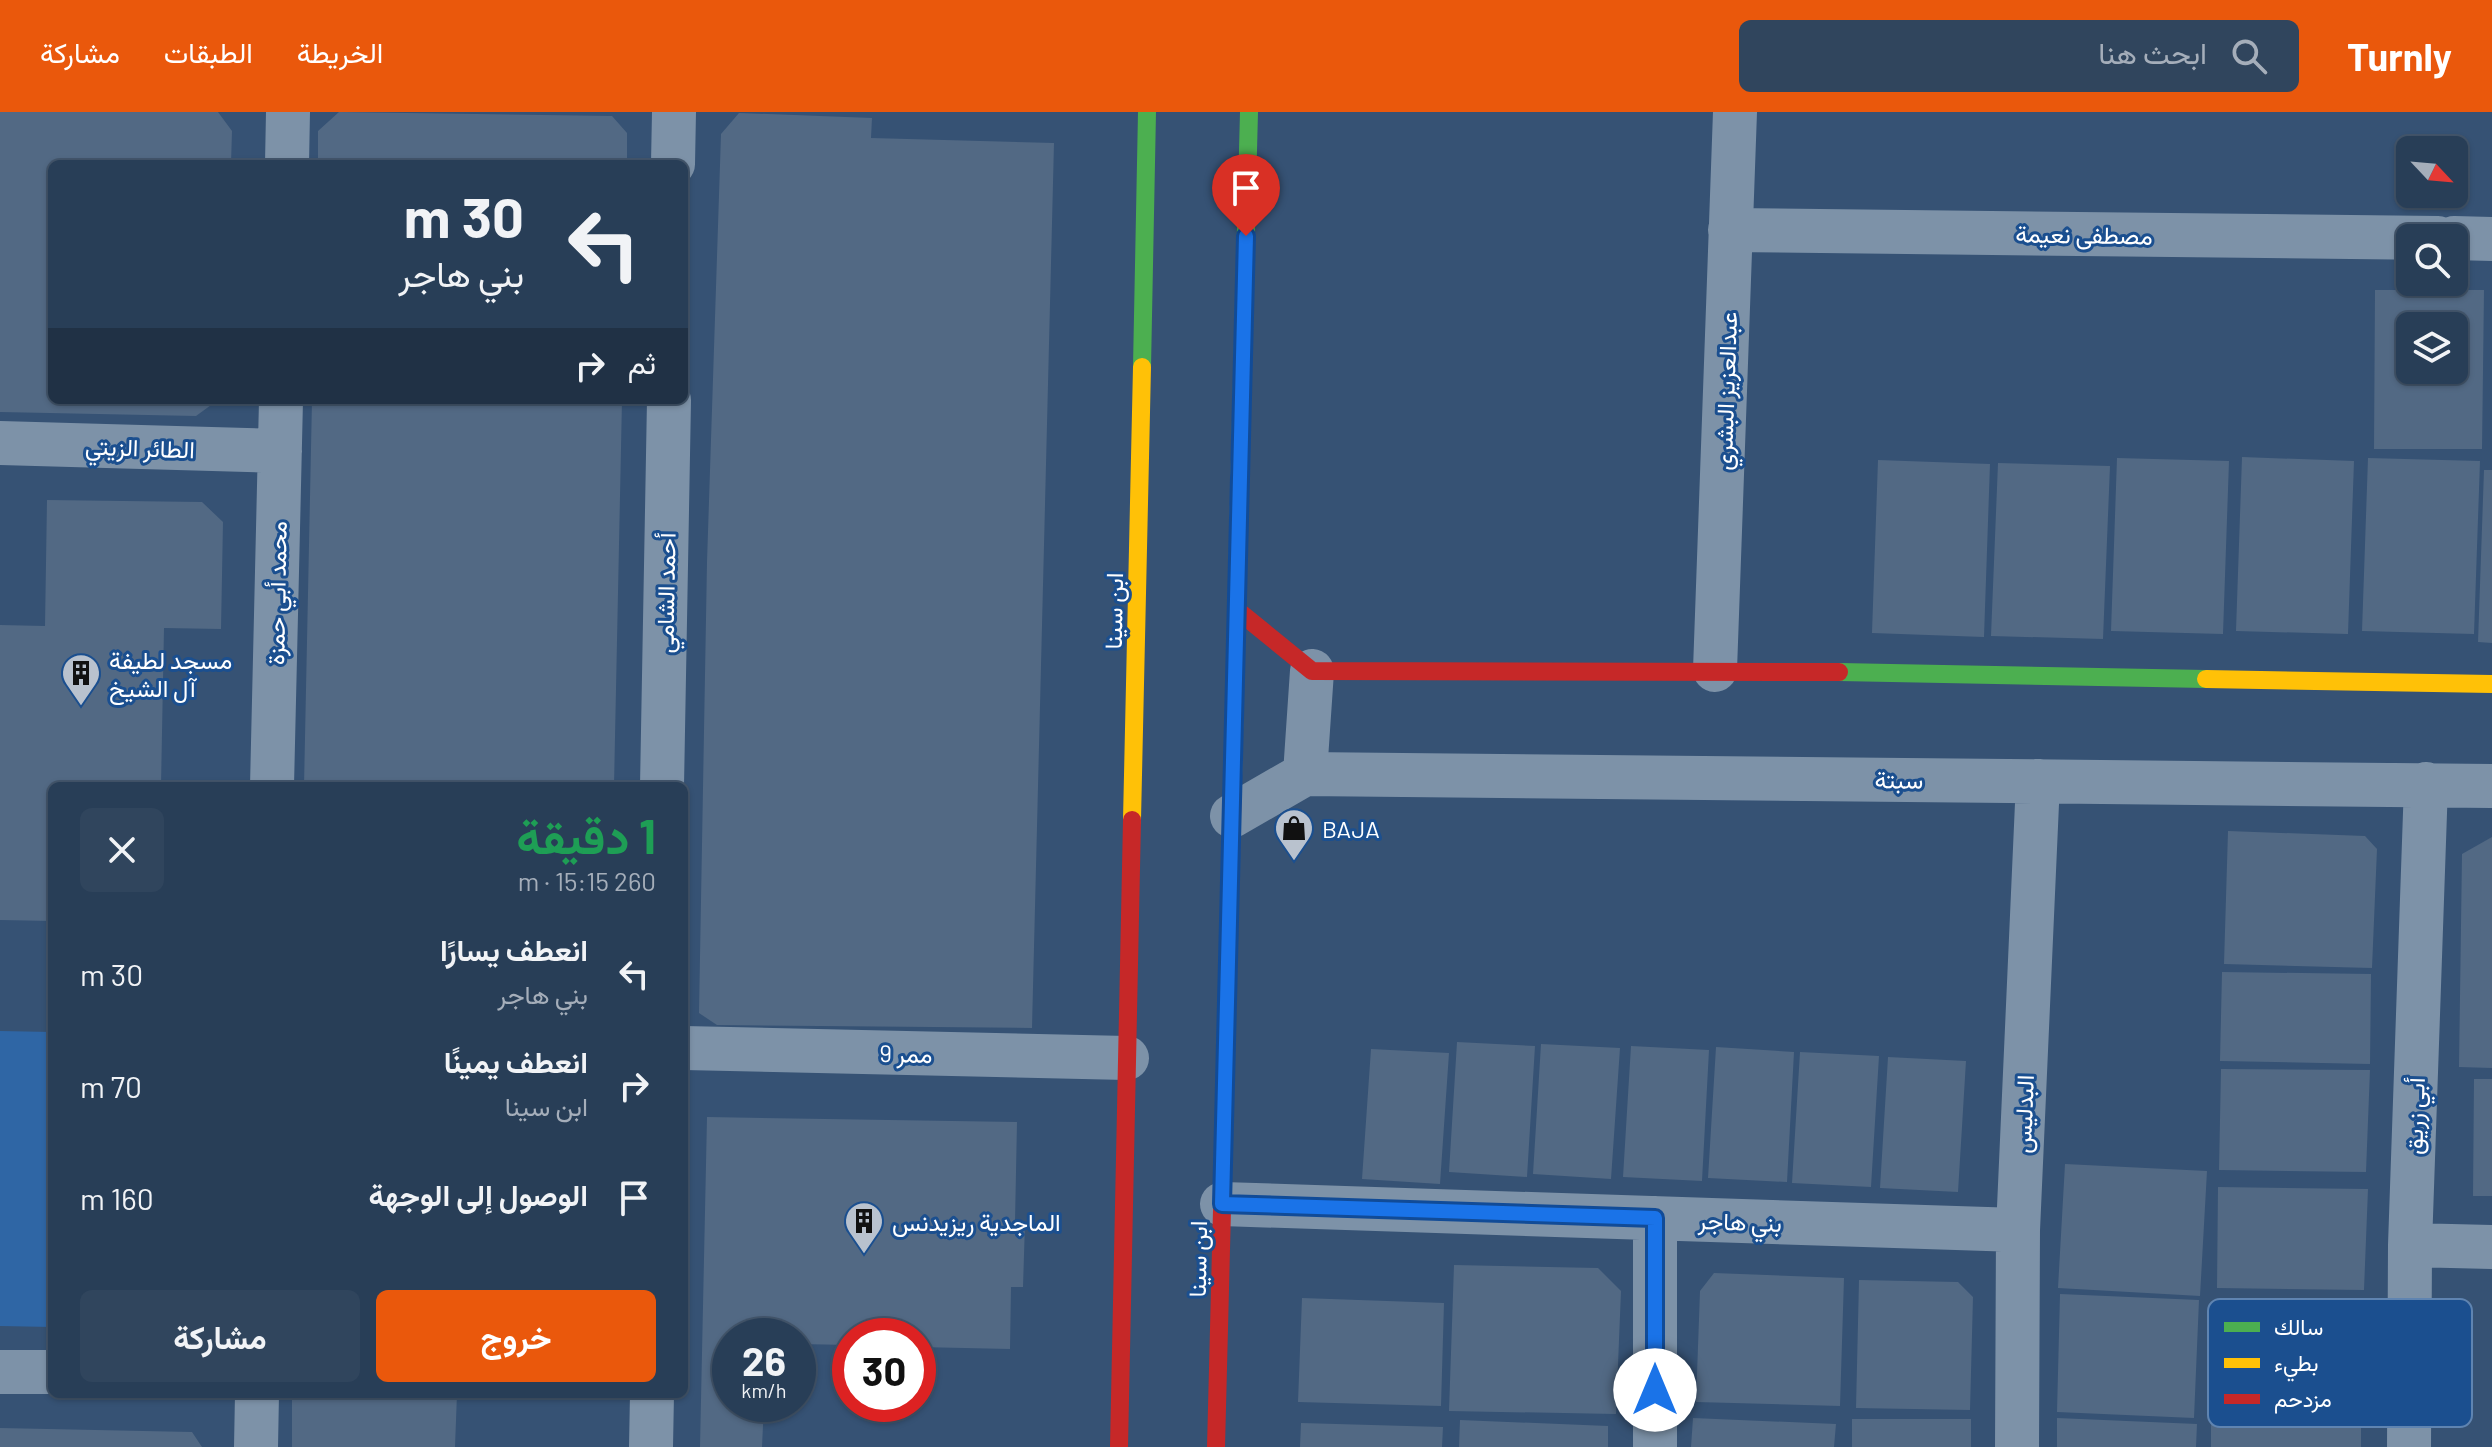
<!DOCTYPE html>
<html lang="ar">
<head>
<meta charset="utf-8">
<style>
	body { margin:0; font-family:Barlow,Vazirmatn,sans-serif; background:#30455d; color:#f1f3f6; direction:rtl; height:100vh; display:flex; flex-direction:column; font-size:30px; white-space:nowrap }
	* { box-sizing:border-box; margin:0 }
	p { font-size:26px; color:#a5aeba }
	.icon { flex:none; width:44px; height:44px; fill:none; stroke:currentColor; stroke-width:2; stroke-linecap:round; stroke-linejoin:round }
	.map { position:relative; flex:1; overflow:hidden; direction:ltr }
	.side { position:absolute; left:48px; top:670px; width:640px; height:616px; display:flex; flex-direction:column; background:#283e57; border-radius:12px; box-shadow:0 2px 6px #0004,0 0 0 2px #44576d; direction:rtl }
	.side>* { flex:none }
	.hud { position:absolute; left:48px; top:48px; width:640px; height:244px; border-radius:12px; box-shadow:0 2px 6px #0004,0 0 0 2px #44576d; direction:rtl; background:#283e57; color:#f1f3f6; overflow:hidden }
	.needle { width:52px; rotate:116deg }
	.buttons { position:absolute; left:2396px; top:24px; display:grid; gap:16px }
	.buttons a { display:grid; place-items:center; width:72px; height:72px; border-radius:12px; background:#283e57; box-shadow:0 2px 6px #0004,0 0 0 2px #44576d; font-size:40px }
	.speed { position:absolute; left:712px; top:1206px; display:flex; gap:16px; font-size:40px; font-weight:700; text-align:center }
	.speed>* { display:grid; place-content:center; width:104px; height:104px; border-radius:50%; background:#283e57; box-shadow:0 2px 6px #0004,0 0 0 2px #44576d; line-height:1 }
	.speed small { font-size:20px; font-weight:400 }
	.speed .limit { border:12px solid #d22; background:#fff; color:#111 }
	.pin { position:absolute; display:grid; place-items:center; width:68px; height:68px; color:#fff; margin:-82px -34px; border-radius:50% 50% 50% 0; rotate:-45deg; box-shadow:0 0 8px #0007 }
	.pin .icon { rotate:45deg }
	.me { position:absolute; width:88px; margin:-44px; rotate:0deg; stroke-linejoin:round; filter:drop-shadow(0 0 6px #0008) }
	.turn { display:flex; align-items:center; gap:28px; height:168px; padding:0 32px; font-size:36px }
	.turn .icon { width:104px; height:104px; stroke-width:2.5 }
	.turn b { display:block; font-size:56px; line-height:68px }
	.then { display:flex; align-items:center; height:76px; padding:0 32px; background:#0003; gap:16px; font-size:30px }
	.round { display:grid; place-items:center; flex:none; width:84px; height:84px; border-radius:12px; background:#30455d }
	.overview { display:flex; align-items:center; justify-content:space-between; height:136px; padding:0 32px }
	h1 { font-size:48px; font-weight:700; line-height:60px; color:#1e9e55 }
	.cta { display:flex; gap:16px; margin-top:auto; padding:16px 32px }
	.cta a { flex:1; height:92px; border-radius:12px; background:#ea580c; color:#fff; font-size:32px; font-weight:700; line-height:92px; text-align:center }
	.cta a+a { background:#30455d; color:#f1f3f6 }
	ul { padding:0; list-style:none }
	li { display:flex; align-items:center; gap:24px; height:112px; padding:0 32px }
	li div { flex:1 }
	li b { display:block; font-size:30px }
	li em { font-style:normal }
	header { display:flex; align-items:center; gap:48px; box-sizing:border-box; height:112px; padding:0 40px; background:#ea580c; color:#fff }
	header strong { font-size:38px }
	nav { display:flex; gap:44px; margin-inline-start:auto; font-size:28px }
	.search { width:560px; height:72px; background:#30455d; display:flex; align-items:center; gap:20px; box-sizing:border-box; padding:0 28px; border-radius:12px; color:#a5aeba; font-size:30px }
	.map>svg:first-child { display:block }
	.green { fill:#2f66a5 }
	.building { fill:#526984; fill-rule:evenodd }
	.lines { fill:none; stroke-linecap:round; stroke-linejoin:round }
	.street { stroke:#7d92a8; stroke-width:44 }
	.fast { stroke:#4caf50; stroke-width:18 }
	.slow { stroke:#ffc107; stroke-width:18 }
	.jam { stroke:#c62828; stroke-width:18 }
	.route-casing { stroke:#114b97; stroke-width:20 }
	.route { stroke:#1a73e8; stroke-width:14 }
	.labels { text-anchor:middle; dominant-baseline:central; stroke-width:6; stroke-linejoin:round; paint-order:stroke }
	.street-label { font-size:24px; fill:#fff; stroke:#1b4f8f }
	.poi-label { font-size:24px; fill:#fff; stroke:#1b4f8f; text-anchor:start }
	.key { fill:#1b4f8f; stroke:#5f84b1; stroke-width:2 }
	.key-label { font-size:22px; fill:#fff }
</style>
</head>
<body>
<header>
<strong>Turnly</strong>
<div class="search"><svg class="icon" aria-label="search" viewBox="0 0 24 24"><circle cx="10" cy="10" r="6"/><path d="M15 15l6 6"/></svg>ابحث هنا</div>
<nav><a>الخريطة</a><a>الطبقات</a><a>مشاركة</a></nav>
</header>
<div class="map">
<svg width="2492" height="1335" viewBox="0 0 2492 1335">
	<rect width="100%" height="100%" fill="#365274"/>
	<path class="green" d="M0 919 52 920V1215L0 1214Z"/>
	<path class="building" d="M0 0H218L232 19 231 52H52V288H218L196 304 0 300Z
		M339 0 612 4 627 21V52H318V19Z
		M739 1 872 6 871 26 1054 31 1032 916 717 913 699 901 707 450 721 22Z
		M2375 178H2484L2482 337H2374ZM2410 214H2454V258H2410Z
		M312 288H622L614 674H304Z
		M2242 345 2354 349 2348 522 2236 519Z
		M2117 346 2229 349 2223 522 2111 519Z
		M2368 346 2480 349 2474 522 2362 519Z
		M1878 348 1990 352 1984 525 1872 521Z
		M1998 351 2110 354 2103 527 1991 524Z
		M2484 358H2492V531L2478 530Z
		M47 388 202 390 223 410 221 517 164 516 161 674H52V809L0 808V513L45 514Z
		M2228 719 2365 724 2377 737 2372 856 2224 852Z
		M2492 725V956L2459 955 2462 742Z
		M2222 860 2371 862 2370 952 2220 949Z
		M1457 930 1535 934 1527 1065 1449 1060Z
		M1541 932 1620 936 1611 1067 1533 1062Z
		M1631 934 1709 938 1702 1069 1623 1065Z
		M1716 935 1794 940 1787 1070 1708 1066Z
		M1371 937 1449 941 1440 1072 1362 1067Z
		M1800 940 1879 944 1871 1075 1792 1071Z
		M1888 945 1966 949 1958 1080 1880 1076Z
		M2221 957 2370 958 2366 1060 2219 1058Z
		M2474 967H2492V1084H2473Z
		M707 1005 1017 1010 1015 1110 1025 1111 1023 1175H1011L1010 1237 918 1235V1224H850V1233L798 1232V1224H730V1292H764L762 1335H700Z
		M2065 1052 2207 1059 2200 1184 2058 1176Z
		M2218 1075 2368 1077 2364 1178 2217 1176Z
		M1454 1153 1598 1156 1621 1179 1616 1302 1449 1299Z
		M1714 1161 1844 1166 1840 1294 1696 1290 1700 1179Z
		M1859 1168 1958 1170 1973 1185 1970 1298 1856 1296Z
		M2060 1182 2199 1188 2194 1306 2057 1300Z
		M1302 1186 1444 1191 1441 1294 1298 1290Z
		M292 1282H457L455 1335H292Z
		M1693 1306 1836 1312 1834 1335H1691Z
		M2057 1306 2197 1312 2196 1335H2057Z
		M1852 1307H1971V1335H1852Z
		M1460 1308 1608 1314V1335H1459Z
		M1301 1311 1443 1315 1442 1335H1300Z
		M2211 1312 2361 1314V1335H2211Z
		M0 1316 192 1320 202 1335H0Z"/>
	<g class="lines">
		<path class="street" d="M287 52 288 0
			M673 52 674 0
			M1730 118 2438 126
			M2454 126 2492 127
			M0 331 280 339
			M1715 558 1735 0
			M1305 662 1312 559
			M272 674 281 288
			M662 674 669 288
			M1232 704 1305 662 2492 674
			M684 936 1127 946
			M1222 1092 2018 1118
			M2410 1133 2492 1135
			M0 1260H52
			M256 1335 257 1282
			M651 1335 652 1282
			M1655 1335V1106
			M2017 1335 2018 1118 2038 669
			M2409 1335 2410 1133 2426 672"/>
		<path class="fast" d="M1142 255 1147 0
			M1240 347 1249 0
			M1839 560 2206 567"/>
		<path class="slow" d="M2206 567 2492 572
			M1233 664 1240 347
			M1132 708 1142 255"/>
		<path class="jam" d="M1237 498 1312 559 1839 560
			M1119 1335 1132 708
			M1216 1335 1233 664"/>
	</g>
	<g class="lines">
		<defs>
			<path id="route" d="M1246 124 1222 1092 1655 1106V1278"/>
		</defs>
		<use href="#route" class="route-casing"/>
		<use href="#route" class="route"/>
	</g>
	<defs>
		<symbol id="building-pin" viewBox="-11 -11 22 30"><path d="M0 17L-7.5 6A9.5 9.5 0 1 1 7.5 6Z" fill="#b9c2ce" stroke="#1b4f8f"/><path d="M-4-6H4V6H1V3H-1V6H-4ZM-2.5-4.3h1.7v1.8h-1.7ZM.8-4.3h1.7v1.8H.8ZM-2.5-1h1.7V.8h-1.7ZM.8-1h1.7V.8H.8Z" fill="#111"/></symbol>
		<symbol id="shop-pin" viewBox="-11 -11 22 30"><path d="M0 17L-7.5 6A9.5 9.5 0 1 1 7.5 6Z" fill="#b9c2ce" stroke="#1b4f8f"/><path d="M-5-2.5h2.3a2.7 3.5 0 0 1 5.4 0H5L5.5 6h-11ZM-1.5-2.5h3a1.5 2.3 0 0 0-3 0Z" fill="#111"/></symbol>
	</defs>
	<g fill-rule="evenodd">
		<use href="#building-pin" x="59" y="539" width="44" height="60"/>
		<use href="#shop-pin" x="1272" y="694" width="44" height="60"/>
		<use href="#building-pin" x="842" y="1087" width="44" height="60"/>
	</g>
	<g class="labels">
		<g class="street-label">
			<text transform="translate(2084 122) rotate(1)">مصطفى نعيمة</text>
			<text transform="translate(1725 279) rotate(-88)">عبدالعزيز البشري</text>
			<text transform="translate(140 335) rotate(2)">الطائر الزيتي</text>
			<text transform="translate(276 481) rotate(-89)">محمد أبي حمزة</text>
			<text transform="translate(665 481) rotate(-89)">أحمد الشامي</text>
			<text transform="translate(1113 499) rotate(-89)">ابن سينا</text>
			<text transform="translate(1899 667) rotate(1)">سبتة</text>
			<text transform="translate(906 941) rotate(1)">ممر 9</text>
			<text transform="translate(2023 1002) rotate(-88)">البدليس</text>
			<text transform="translate(2414 1004) rotate(-88)">أبي زريق</text>
			<text transform="translate(1740 1109) rotate(2)">بني هاجر</text>
			<text transform="translate(1197 1147) rotate(-89)">ابن سينا</text>
		</g>
		<g class="poi-label">
			<text x="109" y="547">مسجد لطيفة<tspan x="109" dy="28">آل الشيخ</tspan></text>
			<text x="1322" y="716">BAJA</text>
			<text x="892" y="1109">الماجدية ريزيدنس</text>
		</g>
	</g>
	<rect x="2208" y="1187" width="264" height="128" rx="12" class="key"/>
	<rect x="2224" y="1210" width="36" height="10" fill="#4caf50"/>
	<rect x="2224" y="1246" width="36" height="10" fill="#ffc107"/>
	<rect x="2224" y="1282" width="36" height="10" fill="#c62828"/>
	<g class="key-label">
		<text x="2274" y="1223">سالك</text>
		<text x="2274" y="1259">بطيء</text>
		<text x="2274" y="1295">مزدحم</text>
	</g>
</svg>
<div class="buttons">
<a><svg class="needle" viewBox="-14 -14 28 28"><path d="M0-13l5 13h-10z" fill="#e53935"/><path d="M0 13l5-13h-10z" fill="#a5aeba"/></svg></a>
<a><svg class="icon" aria-label="search" viewBox="0 0 24 24"><circle cx="10" cy="10" r="6"/><path d="M15 15l6 6"/></svg></a>
<a><svg class="icon" aria-label="layers" viewBox="0 0 24 24"><path d="M12 4l9 5-9 5-9-5zM3 14l9 5 9-5"/></svg></a>
</div>
<div class="speed"><div>26<small>km/h</small></div><div class="limit">30</div></div>
<div class="pin" style="left:1246px;top:124px;background:#d93025"><svg class="icon" aria-label="arrive" viewBox="0 0 24 24"><path d="M6 21V4h12l-3 4 3 4H6"/></svg></div>
<svg class="me" style="left:1655px;top:1278px" viewBox="-20 -20 40 40"><circle r="19" fill="#fff"/><path d="M0-13L10 11 0 6-10 11z" fill="#1a73e8"/></svg>
<div class="hud">
<div class="turn"><svg class="icon" aria-label="left" viewBox="0 0 24 24"><path d="M17 20v-9H6M10 6l-5 5 5 5"/></svg><div><b>30 m</b>بني هاجر</div></div>
<div class="then">ثم<svg class="icon" aria-label="right" viewBox="0 0 24 24"><path d="M7 20v-9h11M14 6l5 5-5 5"/></svg></div>
</div>
<section class="side">
<div class="overview"><div><h1>1 دقيقة</h1><p>260 m · 15:15</p></div><a class="round"><svg class="icon" aria-label="close" viewBox="0 0 24 24"><path d="M6 6l12 12M18 6L6 18"/></svg></a></div>
<ul>
<li><svg class="icon" aria-label="left" viewBox="0 0 24 24"><path d="M17 20v-9H6M10 6l-5 5 5 5"/></svg><div><b>انعطف يسارًا</b><p>بني هاجر</p></div><em>30 m</em></li>
<li><svg class="icon" aria-label="right" viewBox="0 0 24 24"><path d="M7 20v-9h11M14 6l5 5-5 5"/></svg><div><b>انعطف يمينًا</b><p>ابن سينا</p></div><em>70 m</em></li>
<li><svg class="icon" aria-label="arrive" viewBox="0 0 24 24"><path d="M6 21V4h12l-3 4 3 4H6"/></svg><div><b>الوصول إلى الوجهة</b></div><em>160 m</em></li>
</ul>
<div class="cta"><a>خروج</a><a>مشاركة</a></div>
</section>
</div>
</body>
</html>
